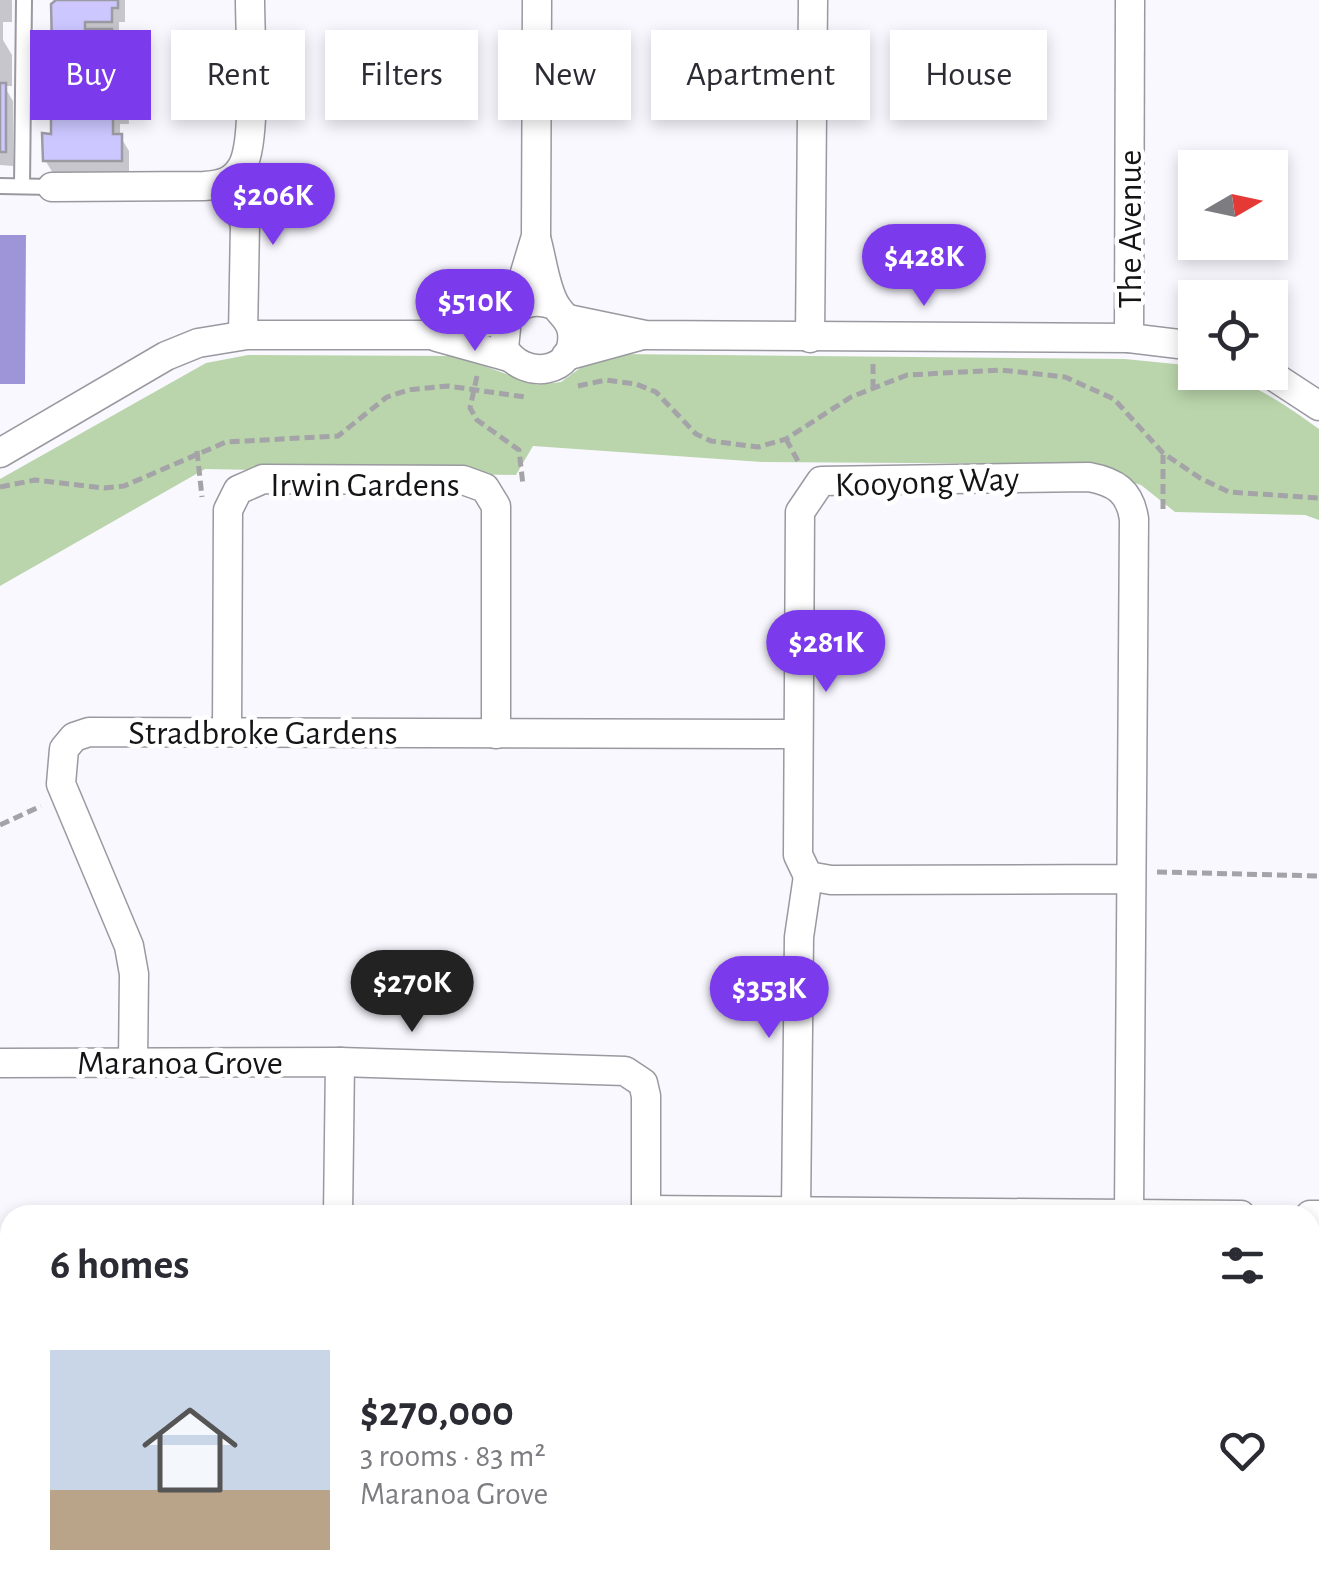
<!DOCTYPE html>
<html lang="en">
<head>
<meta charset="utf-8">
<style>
	:root { --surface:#fff; --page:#f2f2f3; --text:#2b2b33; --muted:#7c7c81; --line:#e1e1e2; --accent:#7c3aed }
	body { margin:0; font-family:"Alegreya Sans",sans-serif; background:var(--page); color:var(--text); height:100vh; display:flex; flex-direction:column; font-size:38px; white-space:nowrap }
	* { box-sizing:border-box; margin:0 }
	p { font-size:32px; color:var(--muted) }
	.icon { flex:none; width:55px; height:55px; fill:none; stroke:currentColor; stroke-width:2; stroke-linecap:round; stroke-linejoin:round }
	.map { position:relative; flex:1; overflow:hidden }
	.details { position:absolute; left:0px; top:1205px; width:1320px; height:390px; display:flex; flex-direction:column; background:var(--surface); border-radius:30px 30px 0 0; box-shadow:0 5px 15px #0003 }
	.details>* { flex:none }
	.top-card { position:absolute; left:30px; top:30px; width:1260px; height:90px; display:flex; gap:20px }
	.needle { width:65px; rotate:81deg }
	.buttons { position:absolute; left:1178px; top:150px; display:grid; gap:20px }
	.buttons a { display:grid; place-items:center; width:110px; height:110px; border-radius:0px; background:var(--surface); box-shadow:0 5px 15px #0003; font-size:50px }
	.price { position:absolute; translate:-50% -85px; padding:0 22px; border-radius:35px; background:var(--accent); color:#fff; font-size:32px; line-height:65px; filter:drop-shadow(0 2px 5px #0008) }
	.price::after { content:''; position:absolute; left:50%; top:60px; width:30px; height:22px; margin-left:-15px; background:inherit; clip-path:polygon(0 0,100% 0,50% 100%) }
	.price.selected { background:#222; color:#fff }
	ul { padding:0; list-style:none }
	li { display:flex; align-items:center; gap:30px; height:250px; padding:0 50px }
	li+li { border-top:2px solid var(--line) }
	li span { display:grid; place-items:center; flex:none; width:280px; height:200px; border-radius:0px; color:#555 }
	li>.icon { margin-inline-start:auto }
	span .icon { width:120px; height:120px; fill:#fffc; stroke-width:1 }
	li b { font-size:42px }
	h2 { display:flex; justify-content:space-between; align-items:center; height:120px; padding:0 50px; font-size:42px }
	.pill { padding:0 35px; border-radius:0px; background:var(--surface); box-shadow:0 5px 15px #0003; font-size:35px; line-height:90px }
	.pill.selected { background:var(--accent); color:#fff }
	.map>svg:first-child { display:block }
</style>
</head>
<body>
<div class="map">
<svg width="1319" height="1595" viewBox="0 0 1319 1595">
	<rect width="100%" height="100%" fill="#f9f8ff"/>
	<!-- green -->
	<g fill="#bad5ab">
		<path d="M617 354 1125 359 1195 366V372C1241 373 1283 403 1319 429V520L1305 515 1175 512 1141 485 1077 464 762 462 533 446 516 475 205 469 0 586V479L206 363 248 355 456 356 537 385 561 382 583 366Z"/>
		<path d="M1310 1566H1319V1595H1203L1207 1585H1310Z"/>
	</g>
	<!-- water -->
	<path fill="#9d95d7" d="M0 235H26L25 384H0Z"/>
	<!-- shadow -->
	<g fill="#0003">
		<path d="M0 0H12V22H3V40L12 55V86H4L13 101V166L0 165Z"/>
		<path d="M58 0H125V22H119V36H114L125 61 129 124H120V136L129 151V175H54L45 160 54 136V124L45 109 57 86 53 78 58 60 54 46Z"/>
	</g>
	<!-- building -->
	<g fill="#ccc7ff" stroke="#9c9ba3" stroke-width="2.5">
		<path d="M56 0H118V8H112V22H85V29H112V44H118L119 78 50 79V57H56V47H52L51 4Z"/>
		<rect x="0" y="83" width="6" height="69"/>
		<path d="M43 83H122V110H113V134H122V161H43L42 133 51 134V110H42Z"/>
	</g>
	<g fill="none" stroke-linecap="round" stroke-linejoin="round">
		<!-- service casing -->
		<g stroke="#9999a0" stroke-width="18">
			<g id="service">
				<path d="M0 186 52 187"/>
				<path d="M22 186 24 0"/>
			</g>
		</g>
		<!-- minor casing -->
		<g stroke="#9999a0" stroke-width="31">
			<g id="minor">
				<path d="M227 183 245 224 243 335"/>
				<path d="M52 187 204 186C221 185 234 182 243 165 257 137 250 37 250 0"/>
				<path d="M536 238C542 258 545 289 556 306 562 316 570 319 572 332 577 375 522 381 504 348L507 318C521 301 536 298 556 306"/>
				<path d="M514 309 536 236 537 0"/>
				<path d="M568 319 645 335 1129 338 1195 346"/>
				<path d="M437 337 509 357"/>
				<path d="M810 338 813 0"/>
				<path d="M1129 338 1130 0"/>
				<path d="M566 356 639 336"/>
				<path d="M1267 372 1319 406"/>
				<path d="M0 453 166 356 198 343 247 335H430L507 318"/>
				<path d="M227 730 228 510 238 490 263 479 463 480 485 488 496 506V734"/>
				<path d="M0 1063 340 1062 625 1071 643 1083 646 1096V1215"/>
				<path d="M133 1063 134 974 129 946 61 784 64 749 74 737 89 732 797 734"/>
				<path d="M646 1210 1241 1215"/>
				<path d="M796 1211 799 937 808 876"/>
				<path d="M338 1215 340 1062"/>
				<path d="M1129 1215 1134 519C1130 491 1115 482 1089 477L821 481 800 512 798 855 808 876 831 880 1131 879"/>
				<path d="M1310 1215H1319"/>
				<path d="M1310 1553H1319"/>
				<path d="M0 1567 5 1595"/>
				<path d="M919 1585V1595"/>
				<path d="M336 1595V1585"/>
				<path d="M643 1595 646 1585"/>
				<path d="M1198 1595 1200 1585"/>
			</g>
		</g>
		<!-- path -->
		<g stroke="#a4a3a8" stroke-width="5" stroke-dasharray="10 5" stroke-linecap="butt">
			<path d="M873 364V386"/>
			<path d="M477 376 470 408 477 420 519 450 523 485"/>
			<path d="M578 386 606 380 636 384 656 392 696 434 711 441 758 447 786 439 851 397 907 375 1001 370 1065 377 1114 399 1163 453 1200 478 1229 492 1319 498"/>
			<path d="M786 439 799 463"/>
			<path d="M197 451 202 497"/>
			<path d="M0 487 35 480 104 488 124 486 226 442 338 436 387 397 408 390 448 386 525 397"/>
			<path d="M1163 509V455"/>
			<path d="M0 825 41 806"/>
			<path d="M1157 872 1319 876"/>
		</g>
		<!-- service -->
		<use href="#service" stroke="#fff" stroke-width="14"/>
		<!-- minor -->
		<use href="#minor" stroke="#fff" stroke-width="28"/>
	</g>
	<g text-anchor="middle" stroke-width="9" stroke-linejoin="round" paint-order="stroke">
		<!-- street labels -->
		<g font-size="35" fill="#141316" stroke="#fff">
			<text transform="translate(1129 229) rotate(-90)" y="12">The Avenue</text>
			<text transform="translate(927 481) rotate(-2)" y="12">Kooyong Way</text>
			<text x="365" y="496">Irwin Gardens</text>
			<text x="263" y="744">Stradbroke Gardens</text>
			<text x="180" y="1074">Maranoa Grove</text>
		</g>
	</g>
</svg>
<div class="buttons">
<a><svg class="needle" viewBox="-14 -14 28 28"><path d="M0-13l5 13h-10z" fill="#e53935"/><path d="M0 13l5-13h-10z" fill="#7c7c81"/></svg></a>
<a><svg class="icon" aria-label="locate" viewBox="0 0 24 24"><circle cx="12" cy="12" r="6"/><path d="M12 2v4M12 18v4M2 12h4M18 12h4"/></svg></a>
</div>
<b class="price" style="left:273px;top:248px">$206K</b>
<b class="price" style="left:924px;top:309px">$428K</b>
<b class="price" style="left:475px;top:354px">$510K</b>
<b class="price" style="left:826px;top:695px">$281K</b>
<b class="price selected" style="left:412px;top:1035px">$270K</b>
<b class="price" style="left:769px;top:1041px">$353K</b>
<div class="top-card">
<a class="pill selected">Buy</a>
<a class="pill">Rent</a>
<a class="pill">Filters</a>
<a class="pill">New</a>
<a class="pill">Apartment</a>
<a class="pill">House</a>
</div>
<section class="details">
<h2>6 homes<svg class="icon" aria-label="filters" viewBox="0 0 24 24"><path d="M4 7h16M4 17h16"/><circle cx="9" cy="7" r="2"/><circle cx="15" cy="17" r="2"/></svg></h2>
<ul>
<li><span style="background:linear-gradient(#c9d6e8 70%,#b9a48a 0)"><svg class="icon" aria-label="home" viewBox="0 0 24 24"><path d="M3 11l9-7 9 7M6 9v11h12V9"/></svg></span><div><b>$270,000</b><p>3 rooms · 83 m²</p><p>Maranoa Grove</p></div><svg class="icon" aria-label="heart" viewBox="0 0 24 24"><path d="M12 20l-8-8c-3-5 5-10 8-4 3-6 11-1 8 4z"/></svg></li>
</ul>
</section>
</div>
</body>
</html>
